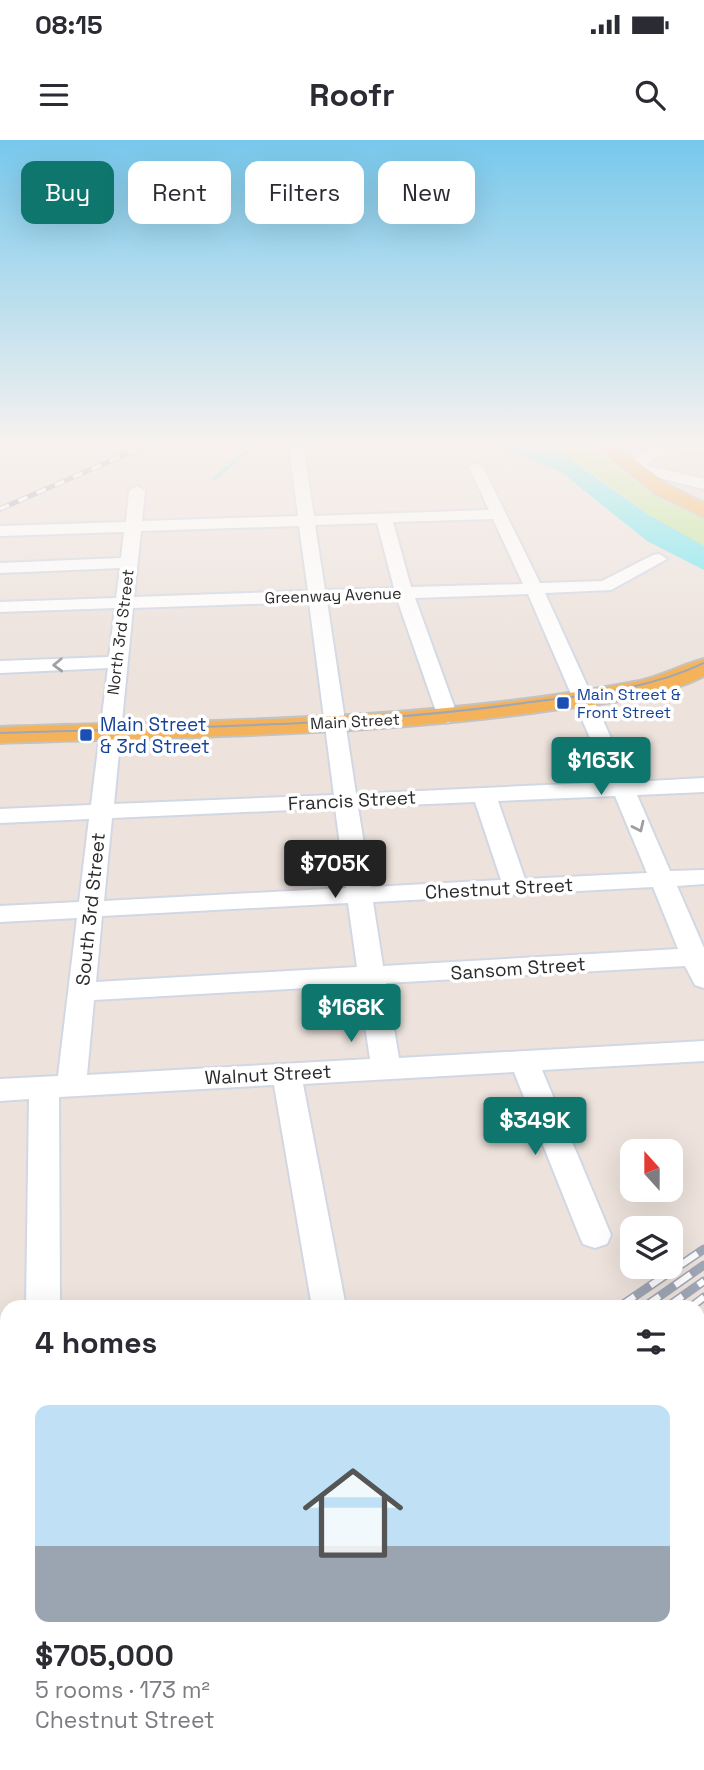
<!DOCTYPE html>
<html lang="en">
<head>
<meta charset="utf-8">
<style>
	:root { --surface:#fff; --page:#f7f7f7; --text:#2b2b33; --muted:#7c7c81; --line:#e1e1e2; --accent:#0f766e }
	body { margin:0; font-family:"Space Grotesk",sans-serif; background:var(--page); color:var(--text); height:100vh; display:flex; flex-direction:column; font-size:26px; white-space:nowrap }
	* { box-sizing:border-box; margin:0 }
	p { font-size:23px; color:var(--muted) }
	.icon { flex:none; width:38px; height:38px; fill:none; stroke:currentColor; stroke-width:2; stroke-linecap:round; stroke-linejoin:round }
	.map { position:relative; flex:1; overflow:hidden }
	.sheet { position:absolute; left:0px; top:1160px; width:705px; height:471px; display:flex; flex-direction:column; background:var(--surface); border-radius:21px 21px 0 0; box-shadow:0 7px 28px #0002 }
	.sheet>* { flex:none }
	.guide { position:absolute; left:21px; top:21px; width:663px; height:63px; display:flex; gap:14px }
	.needle { width:46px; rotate:339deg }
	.controls { position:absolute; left:620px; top:999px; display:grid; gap:14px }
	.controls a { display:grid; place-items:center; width:63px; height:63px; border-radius:14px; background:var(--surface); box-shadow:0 7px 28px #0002; font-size:35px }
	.price { position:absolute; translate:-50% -60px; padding:0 16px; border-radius:7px; background:var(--accent); color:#fff; font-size:23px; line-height:46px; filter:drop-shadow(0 2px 4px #0008) }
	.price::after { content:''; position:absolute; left:50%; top:42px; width:21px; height:16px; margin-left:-10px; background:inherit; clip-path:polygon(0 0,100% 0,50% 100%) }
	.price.current { background:#222; color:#fff }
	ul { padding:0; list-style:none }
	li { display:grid; align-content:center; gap:14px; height:371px; padding:0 35px }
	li+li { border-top:2px solid var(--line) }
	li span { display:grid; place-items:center; height:217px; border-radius:14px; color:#555 }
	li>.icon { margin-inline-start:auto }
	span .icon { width:126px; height:126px; fill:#fffc; stroke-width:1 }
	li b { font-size:30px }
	h2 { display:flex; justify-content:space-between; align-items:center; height:84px; padding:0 35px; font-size:30px }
	.tag { padding:0 24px; border-radius:14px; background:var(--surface); box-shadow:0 7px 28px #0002; font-size:24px; line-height:63px }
	.tag.current { background:var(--accent); color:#fff }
	.status { display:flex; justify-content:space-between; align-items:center; height:49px; padding:0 35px; background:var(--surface); direction:ltr }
	.status svg { height:19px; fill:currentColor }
	header { display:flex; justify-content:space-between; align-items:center; height:91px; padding:0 35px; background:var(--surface); font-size:32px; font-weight:700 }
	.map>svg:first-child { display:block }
</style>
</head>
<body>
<div class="status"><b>08:15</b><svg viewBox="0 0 49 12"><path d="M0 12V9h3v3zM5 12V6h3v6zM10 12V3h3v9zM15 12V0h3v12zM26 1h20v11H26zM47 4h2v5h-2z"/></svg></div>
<header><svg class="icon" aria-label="menu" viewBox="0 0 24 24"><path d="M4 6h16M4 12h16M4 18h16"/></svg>Roofr<svg class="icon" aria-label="search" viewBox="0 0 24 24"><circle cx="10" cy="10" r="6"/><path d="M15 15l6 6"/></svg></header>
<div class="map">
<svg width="704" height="1630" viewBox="0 0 704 1630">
	<rect width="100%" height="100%" fill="#ede2dc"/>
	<!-- green -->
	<path fill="#c0e597" d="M541 305H590L641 346 664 361 704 378V406C644 381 601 329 541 305Z"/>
	<!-- water -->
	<path fill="#6de7f1" d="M493 305H541L560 312 649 375 704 406V430L647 401 561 332Z"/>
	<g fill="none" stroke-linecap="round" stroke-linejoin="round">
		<!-- stream -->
		<path stroke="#6de7f1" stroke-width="3.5" d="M214 339 254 305"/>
		<!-- minor casing -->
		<g stroke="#d1d8e4" stroke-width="4">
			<g id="minor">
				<path d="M289 305H303L314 376 489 370 469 327 476 323 483 327 540 443 602 441 653 415 659 414 667 419 611 450 545 453 631 642 704 638V652L637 655 670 731 704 730V744L677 746 704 808V848L695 845 685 826 386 843 399 918 704 901V921L542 930 611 1095 607 1104 595 1108 583 1104 579 1095 514 932 303 944 346 1167H312L274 945 59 957 60 1167H26L29 959 0 961V939L58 936 77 778 0 782V766L79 762 89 679 0 683V669L91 665 108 528 0 533V521L109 517 115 468 0 472V462L116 458 120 428 0 433V423L121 418 124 392 0 396V386L126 382 129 351 137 346 145 351 142 381 298 376ZM493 379 523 444 411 447 393 382ZM377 383 394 448 325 450 315 385ZM299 386 308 451 134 457 141 391ZM528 454 609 642 356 654 327 461 397 459 438 577 448 583 458 577 415 458ZM309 462 334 655 114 664 133 468ZM615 656 647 733 525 739 498 661ZM475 662 501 740 371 747 358 667ZM335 668 346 748 104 761 112 678ZM653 747 678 809 383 826 373 762ZM348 763 357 827 96 842 102 776ZM359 845 370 919 87 935 94 860Z"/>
				<path d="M656 305H704V313L670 308 645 325 704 339V349L628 330V324Z"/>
				<path d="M7 1276V1310L0 1311V1277Z"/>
				<path d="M19 1624H63L64 1630H18Z"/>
			</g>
		</g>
		<!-- major casing -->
		<g stroke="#c3c3c3" stroke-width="4">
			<g id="major">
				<path d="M596 305H616L668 345 704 363V377L654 353Z"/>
				<path d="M704 519V536C655 561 593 564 539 572 360 596 180 597 0 603V587C211 580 426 582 634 542 659 538 680 525 704 519Z"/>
			</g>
		</g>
		<!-- minor -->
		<use href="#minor" fill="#fff" fill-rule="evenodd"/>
		<!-- major -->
		<use href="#major" fill="#f4b35a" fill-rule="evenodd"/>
		<!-- tram -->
		<path stroke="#9fa6b5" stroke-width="2" d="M0 593C175 587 350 587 524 563 585 555 648 550 704 523"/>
		<!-- rail-far2 casing -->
		<g stroke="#9fa6b5" stroke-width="5">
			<path id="rail-far2" d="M0 369 147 305"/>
		</g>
		<!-- rail-far1 casing -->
		<g stroke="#9fa6b5" stroke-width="9">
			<g id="rail-far1">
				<path d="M619 1167 704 1109"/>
				<path d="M644 1167 704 1125"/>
				<path d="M667 1167 704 1141"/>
				<path d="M691 1167 704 1157"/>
			</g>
		</g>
		<!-- rail casing -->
		<g stroke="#9fa6b5" stroke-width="10">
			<g id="rail">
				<path d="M0 1524 7 1520"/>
				<path d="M0 1543 7 1539"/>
				<path d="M0 1563 7 1559"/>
				<path d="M0 1583 7 1579"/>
			</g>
		</g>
		<!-- rail-far2 -->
		<use href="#rail-far2" stroke="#fff" stroke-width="3.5" stroke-dasharray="10" stroke-linecap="butt"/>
		<!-- rail-far1 -->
		<use href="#rail-far1" stroke="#fff" stroke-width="6" stroke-dasharray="19" stroke-linecap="butt"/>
		<!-- rail -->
		<use href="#rail" stroke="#fff" stroke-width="8" stroke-dasharray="24" stroke-linecap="butt"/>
	</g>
	<!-- one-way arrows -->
	<defs><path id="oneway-chevron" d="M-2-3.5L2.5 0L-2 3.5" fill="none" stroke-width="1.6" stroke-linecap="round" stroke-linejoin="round" transform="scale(1.75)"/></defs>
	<g stroke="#9f9f9f">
		<use href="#oneway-chevron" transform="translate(58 525) rotate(178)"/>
		<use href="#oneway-chevron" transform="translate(639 687) rotate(65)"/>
	</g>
	<!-- sky -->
	<linearGradient id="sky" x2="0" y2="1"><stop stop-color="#77c8ec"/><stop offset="0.57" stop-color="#f7f2ef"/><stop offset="1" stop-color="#f7f2ef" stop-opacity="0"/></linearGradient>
	<rect width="704" height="533" fill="url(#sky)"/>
	<!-- markers -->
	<g fill="#1a4fb4" stroke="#fff" stroke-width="2.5">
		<rect x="556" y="556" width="14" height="14" rx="3.5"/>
		<rect x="79" y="588" width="14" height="14" rx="3.5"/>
	</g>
	<g text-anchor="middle" stroke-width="7" stroke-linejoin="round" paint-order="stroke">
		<!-- far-street labels -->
		<g font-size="16" fill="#2a2a2a" stroke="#fff">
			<text transform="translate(333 455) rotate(-2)" y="6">Greenway Avenue</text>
			<text transform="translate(120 492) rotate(-83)" y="6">North 3rd Street</text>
			<text transform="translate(355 581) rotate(-3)" y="6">Main Street</text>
		</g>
		<!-- far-transit labels -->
		<g font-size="16" fill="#164399" stroke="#fff" text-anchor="start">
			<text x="577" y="560">Main Street &amp;<tspan x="577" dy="18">Front Street</tspan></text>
		</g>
		<!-- transit labels -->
		<g font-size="19" fill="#164399" stroke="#fff" text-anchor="start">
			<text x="100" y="591">Main Street<tspan x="100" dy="22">&amp; 3rd Street</tspan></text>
		</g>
		<!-- street labels -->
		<g font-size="19" fill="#2a2a2a" stroke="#fff">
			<text transform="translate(352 660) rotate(-3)" y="7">Francis Street</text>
			<text transform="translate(499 748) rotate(-3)" y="7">Chestnut Street</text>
			<text transform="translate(90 769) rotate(-84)" y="7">South 3rd Street</text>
			<text transform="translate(518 828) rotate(-4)" y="7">Sansom Street</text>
			<text transform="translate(268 934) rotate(-3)" y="7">Walnut Street</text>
		</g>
	</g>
</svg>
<div class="controls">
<a><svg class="needle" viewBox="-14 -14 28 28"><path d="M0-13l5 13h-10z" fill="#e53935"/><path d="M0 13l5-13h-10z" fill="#7c7c81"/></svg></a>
<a><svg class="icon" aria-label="layers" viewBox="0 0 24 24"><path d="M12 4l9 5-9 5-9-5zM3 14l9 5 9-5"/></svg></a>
</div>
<b class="price" style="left:601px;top:657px">$163K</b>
<b class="price current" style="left:335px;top:760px">$705K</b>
<b class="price" style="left:351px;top:904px">$168K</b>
<b class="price" style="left:535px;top:1017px">$349K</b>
<div class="guide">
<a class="tag current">Buy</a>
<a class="tag">Rent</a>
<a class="tag">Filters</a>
<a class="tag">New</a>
</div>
<section class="sheet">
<h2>4 homes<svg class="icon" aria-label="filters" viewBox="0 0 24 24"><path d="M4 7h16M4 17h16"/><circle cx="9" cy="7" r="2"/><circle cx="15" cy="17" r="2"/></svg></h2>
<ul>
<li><span style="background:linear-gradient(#bfe0f5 65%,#9aa5b1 0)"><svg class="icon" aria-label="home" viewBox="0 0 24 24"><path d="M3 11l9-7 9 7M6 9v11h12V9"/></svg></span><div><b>$705,000</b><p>5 rooms · 173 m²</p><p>Chestnut Street</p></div></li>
</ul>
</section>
</div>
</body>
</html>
